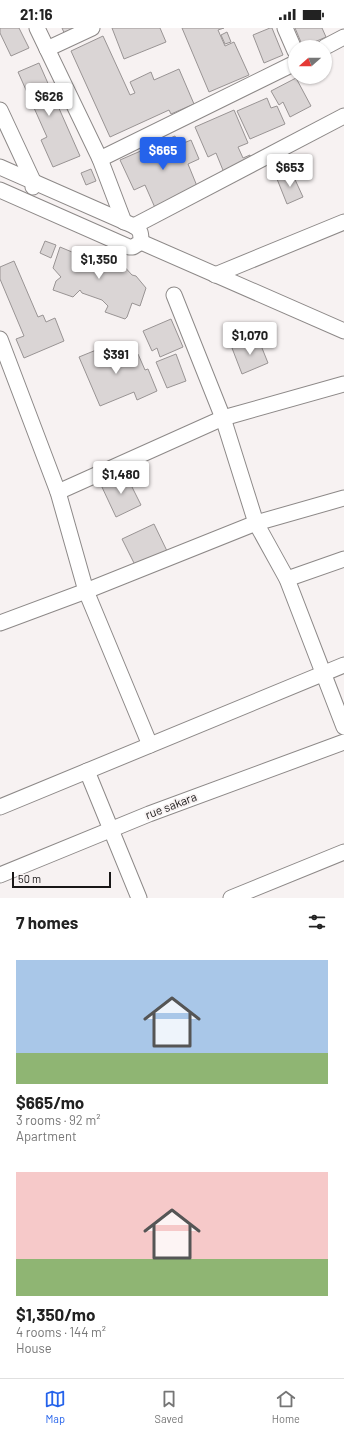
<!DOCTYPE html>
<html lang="en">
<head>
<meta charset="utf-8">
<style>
	:root { --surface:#fff; --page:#f2f2f2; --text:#222; --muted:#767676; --line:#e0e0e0; --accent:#2563eb }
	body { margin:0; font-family:Barlow,sans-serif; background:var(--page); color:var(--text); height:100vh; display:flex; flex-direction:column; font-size:15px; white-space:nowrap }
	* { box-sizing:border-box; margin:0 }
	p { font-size:13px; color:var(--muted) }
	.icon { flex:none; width:22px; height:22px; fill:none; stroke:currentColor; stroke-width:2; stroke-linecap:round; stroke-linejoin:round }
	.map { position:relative; height:870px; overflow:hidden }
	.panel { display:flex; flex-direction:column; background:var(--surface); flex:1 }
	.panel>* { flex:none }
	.needle { width:26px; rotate:249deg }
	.controls { position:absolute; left:288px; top:12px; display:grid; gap:8px }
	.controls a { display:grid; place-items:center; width:44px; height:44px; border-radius:50%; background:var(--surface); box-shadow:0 1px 3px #0004; font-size:20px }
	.scale { position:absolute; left:12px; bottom:10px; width:99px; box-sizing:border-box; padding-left:4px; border:2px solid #191717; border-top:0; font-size:11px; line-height:14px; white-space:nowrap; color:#191717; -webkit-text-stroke:3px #f7f2f2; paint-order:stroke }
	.price { position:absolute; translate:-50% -34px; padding:0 9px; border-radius:4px; background:#fff; color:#222; font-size:13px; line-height:26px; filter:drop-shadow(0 1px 2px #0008) }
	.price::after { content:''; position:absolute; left:50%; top:24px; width:12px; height:9px; margin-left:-6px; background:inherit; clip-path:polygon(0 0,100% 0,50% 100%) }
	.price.on { background:var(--accent); color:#fff }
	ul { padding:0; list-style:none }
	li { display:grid; align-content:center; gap:8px; height:212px; padding:0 16px }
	li span { display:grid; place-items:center; height:124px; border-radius:0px; color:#555 }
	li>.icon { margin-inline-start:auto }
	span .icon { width:72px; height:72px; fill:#fffc; stroke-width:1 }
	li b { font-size:17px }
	h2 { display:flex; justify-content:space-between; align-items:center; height:48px; padding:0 16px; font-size:17px }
	.status { display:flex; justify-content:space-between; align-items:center; height:28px; padding:0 20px; background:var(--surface); direction:ltr }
	.status svg { height:11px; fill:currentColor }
	.tabs { display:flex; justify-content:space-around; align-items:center; height:56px; border-top:1px solid var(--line); background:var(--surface); font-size:11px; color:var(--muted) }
	.tabs a { display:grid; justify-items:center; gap:2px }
	.tabs .on { color:var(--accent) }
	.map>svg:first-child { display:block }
</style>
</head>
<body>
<div class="status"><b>21:16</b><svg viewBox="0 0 49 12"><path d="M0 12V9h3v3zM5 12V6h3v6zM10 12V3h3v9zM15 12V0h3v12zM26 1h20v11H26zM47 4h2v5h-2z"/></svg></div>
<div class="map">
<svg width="344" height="870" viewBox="0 0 344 870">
	<rect width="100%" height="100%" fill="#f7f2f2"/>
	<!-- building -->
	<g fill="#dad5d5" stroke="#999494">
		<path d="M0 0H19L29 20 11 28 0 5Z"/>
		<path d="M62 0H80L66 9Z"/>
		<path d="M112 0H160L166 14 124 31Z"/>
		<path d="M182 0H224L218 2 225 18 234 14 249 47 209 64Z"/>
		<path d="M270 0H272L283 27 264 35 253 7Z"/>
		<path d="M295 0H322L326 9 303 19Z"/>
		<path d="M227 4 231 14 225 16 221 7Z"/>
		<path d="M103 8 130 67 135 65 130 54 151 44 154 52 179 41 194 76 171 86 169 82 110 109 71 23Z"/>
		<path d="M39 35 80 128 53 139 41 112 47 109 18 44Z"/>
		<path d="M296 50 311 78 290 89 283 74 279 77 271 63Z"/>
		<path d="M267 70 271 80 277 78 285 96 250 111 237 83Z"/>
		<path d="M234 82 248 115 238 119 243 130 250 127 255 140 227 152 216 125 208 129 195 99Z"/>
		<path d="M175 108 179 117 191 112 199 131 188 136 199 163 156 182 145 157 134 162 120 132Z"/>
		<path d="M91 141 96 153 86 157 81 145Z"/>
		<path d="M292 145 303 169 287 176 277 151Z"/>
		<path d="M45 213 56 217 51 230 40 225Z"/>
		<path d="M60 219 72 224 77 219 82 224 94 228 102 221 111 224 132 247 136 248 146 260 140 278 132 275 127 289 125 291 105 284 108 278 102 272 82 265 80 262 73 269 53 262 56 253 61 249 53 240Z"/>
		<path d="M14 233 38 289 43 287 46 294 55 290 64 313 24 330 16 311 24 308 0 251V239Z"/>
		<path d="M171 291 183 319 160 329 157 320 152 323 143 303Z"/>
		<path d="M258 310 268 335 242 346 232 320Z"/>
		<path d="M111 316 114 325 120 322 124 332 138 326 145 342 148 341 157 363 137 372 134 364 100 378 79 329Z"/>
		<path d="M176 326 186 353 167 360 156 334Z"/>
		<path d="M125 445 141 477 116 489 101 457Z"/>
		<path d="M154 496 167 523 136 539 122 511Z"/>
	</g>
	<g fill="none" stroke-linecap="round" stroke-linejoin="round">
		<!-- minor casing -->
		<g stroke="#8d8988" stroke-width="17">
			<g id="minor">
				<path d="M37 0 100 131 124 194"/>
				<path d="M285 0 295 23"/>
				<path d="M325 19 344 9"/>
				<path d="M47 21 92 0"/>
				<path d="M0 82 34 155 33 159"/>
				<path d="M100 131 295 35"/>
				<path d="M0 139 134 198C141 202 141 206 141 214L133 219H129L0 162"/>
				<path d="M134 198 344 88"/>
				<path d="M141 214 344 303"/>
				<path d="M215 247 344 194"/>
				<path d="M174 267 223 390 256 495 287 551 344 699"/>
				<path d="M0 311 58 464 86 563 150 717"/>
				<path d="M58 464 223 390 344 356"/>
				<path d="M287 551 344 531"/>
				<path d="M0 595 86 563 256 495 344 470"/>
				<path d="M87 743 139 870"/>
				<path d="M0 779 344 637"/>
				<path d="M0 847 149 786 344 714"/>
				<path d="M231 870 344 824"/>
			</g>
		</g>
		<!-- minor -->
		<use href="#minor" stroke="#fff" stroke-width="15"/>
	</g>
	<g text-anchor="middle" stroke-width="3.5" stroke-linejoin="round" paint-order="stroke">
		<!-- street labels -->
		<g font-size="12" fill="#191717" stroke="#f7f2f2">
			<text transform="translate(171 778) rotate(-21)" y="4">rue sakara</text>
		</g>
	</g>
</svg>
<div class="controls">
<a><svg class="needle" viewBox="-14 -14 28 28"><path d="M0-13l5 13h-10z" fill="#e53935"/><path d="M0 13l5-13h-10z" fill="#767676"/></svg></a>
</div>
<div class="scale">50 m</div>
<b class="price" style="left:49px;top:89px">$626</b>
<b class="price on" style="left:163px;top:143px">$665</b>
<b class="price" style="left:290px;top:160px">$653</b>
<b class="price" style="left:99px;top:252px">$1,350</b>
<b class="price" style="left:250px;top:328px">$1,070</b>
<b class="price" style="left:116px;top:347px">$391</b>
<b class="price" style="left:121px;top:467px">$1,480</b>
</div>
<section class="panel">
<h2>7 homes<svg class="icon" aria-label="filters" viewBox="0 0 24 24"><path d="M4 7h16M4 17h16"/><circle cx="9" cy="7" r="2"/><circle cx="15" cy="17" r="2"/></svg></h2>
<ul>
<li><span style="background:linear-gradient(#a9c7e8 75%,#8fb573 0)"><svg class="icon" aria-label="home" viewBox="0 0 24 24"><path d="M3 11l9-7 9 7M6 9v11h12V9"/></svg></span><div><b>$665/mo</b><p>3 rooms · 92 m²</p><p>Apartment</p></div></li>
<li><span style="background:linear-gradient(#f6c9c9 70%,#8fb573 0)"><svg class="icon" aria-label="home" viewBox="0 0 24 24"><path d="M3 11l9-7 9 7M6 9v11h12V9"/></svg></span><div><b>$1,350/mo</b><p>4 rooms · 144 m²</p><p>House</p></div></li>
</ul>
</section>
<nav class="tabs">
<a class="on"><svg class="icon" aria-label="map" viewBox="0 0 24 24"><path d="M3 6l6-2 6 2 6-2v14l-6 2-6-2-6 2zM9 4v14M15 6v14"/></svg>Map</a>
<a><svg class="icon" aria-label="saved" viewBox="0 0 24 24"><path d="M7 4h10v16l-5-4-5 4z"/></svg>Saved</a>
<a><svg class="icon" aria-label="home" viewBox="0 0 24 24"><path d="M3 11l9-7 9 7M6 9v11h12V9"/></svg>Home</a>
</nav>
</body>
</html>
